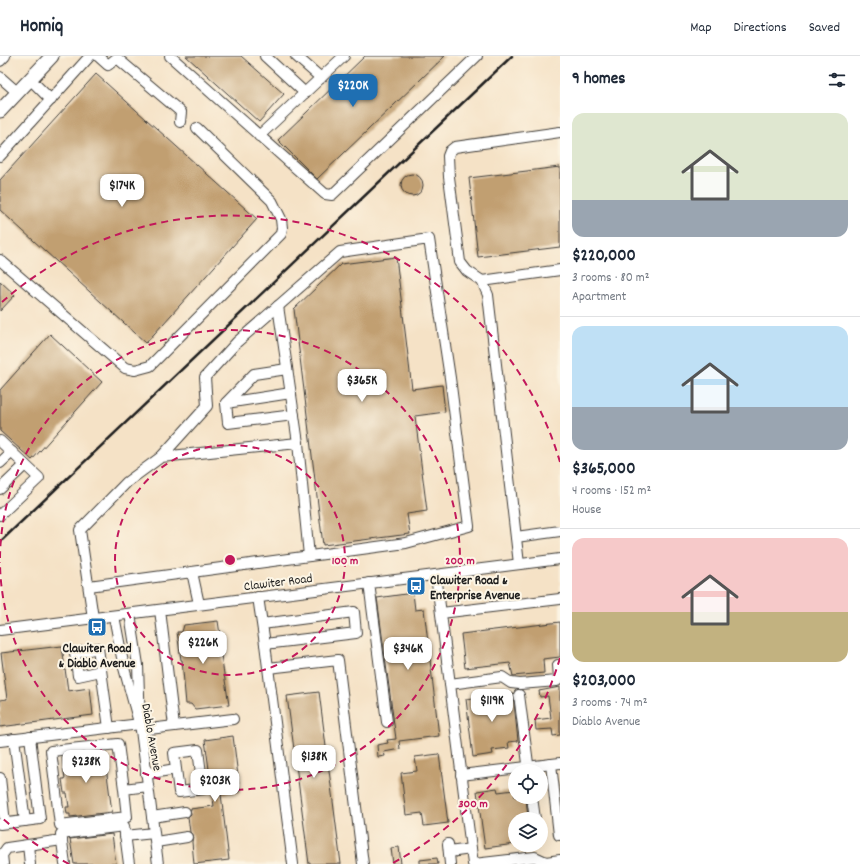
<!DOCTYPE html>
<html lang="en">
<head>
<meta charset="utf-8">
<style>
	:root { --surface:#fff; --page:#f2f2f3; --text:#1f2937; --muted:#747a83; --line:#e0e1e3; --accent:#1f6fb2 }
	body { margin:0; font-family:Dekko,sans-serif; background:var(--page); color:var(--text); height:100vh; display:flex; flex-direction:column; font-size:15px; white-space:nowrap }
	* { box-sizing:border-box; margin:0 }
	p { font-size:13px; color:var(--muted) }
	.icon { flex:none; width:22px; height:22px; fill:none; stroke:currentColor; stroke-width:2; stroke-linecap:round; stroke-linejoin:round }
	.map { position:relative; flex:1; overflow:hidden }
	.details { display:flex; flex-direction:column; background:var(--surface); width:300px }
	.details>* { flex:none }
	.buttons { position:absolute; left:508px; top:708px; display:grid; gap:8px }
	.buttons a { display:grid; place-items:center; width:40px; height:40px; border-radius:50%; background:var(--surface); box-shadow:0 4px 16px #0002; font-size:20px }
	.price { position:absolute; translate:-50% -34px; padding:0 9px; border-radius:8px; background:#fff; color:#222; font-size:13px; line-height:26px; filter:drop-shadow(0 1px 2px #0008) }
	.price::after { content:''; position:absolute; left:50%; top:24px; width:12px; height:9px; margin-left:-6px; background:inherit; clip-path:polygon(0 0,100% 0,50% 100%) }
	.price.selected { background:var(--accent); color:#fff }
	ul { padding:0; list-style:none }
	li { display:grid; align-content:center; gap:8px; height:212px; padding:0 12px }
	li+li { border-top:1px solid var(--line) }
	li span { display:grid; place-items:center; height:124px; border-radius:12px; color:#555 }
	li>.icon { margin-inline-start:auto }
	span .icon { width:72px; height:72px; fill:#fffc; stroke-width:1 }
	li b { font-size:17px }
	h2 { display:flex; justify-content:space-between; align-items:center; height:48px; padding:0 12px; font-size:17px }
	header { display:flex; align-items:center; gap:24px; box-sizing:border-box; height:56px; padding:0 20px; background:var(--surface); border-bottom:1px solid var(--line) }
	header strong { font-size:19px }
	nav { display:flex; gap:22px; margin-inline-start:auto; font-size:14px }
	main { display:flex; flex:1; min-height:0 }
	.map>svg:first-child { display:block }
</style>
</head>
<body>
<header>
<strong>Homiq</strong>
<nav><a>Map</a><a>Directions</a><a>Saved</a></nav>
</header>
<main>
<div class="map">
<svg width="560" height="808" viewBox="0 0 560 808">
	<rect width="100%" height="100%" fill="#fcf5e5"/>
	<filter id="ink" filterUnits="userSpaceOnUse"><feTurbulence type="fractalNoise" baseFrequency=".025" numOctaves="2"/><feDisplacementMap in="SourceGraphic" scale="8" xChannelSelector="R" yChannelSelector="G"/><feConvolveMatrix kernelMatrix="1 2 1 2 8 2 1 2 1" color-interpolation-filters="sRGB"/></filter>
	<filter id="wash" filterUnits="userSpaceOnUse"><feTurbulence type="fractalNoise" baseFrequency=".012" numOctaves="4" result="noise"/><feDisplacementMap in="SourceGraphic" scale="16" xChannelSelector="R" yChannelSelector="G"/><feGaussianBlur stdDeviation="0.9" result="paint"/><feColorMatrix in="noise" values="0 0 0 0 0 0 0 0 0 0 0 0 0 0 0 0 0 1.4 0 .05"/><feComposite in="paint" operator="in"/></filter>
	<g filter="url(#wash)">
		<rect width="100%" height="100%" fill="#f5e2c6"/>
		<g id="blocks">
			<!-- building -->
			<g fill="#c19f71">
				<path d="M186 0H241L284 38 259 66Z"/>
				<path d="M365 0H445L317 123 278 84Z"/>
				<path d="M96 18 257 163 146 287 0 154V124Z"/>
				<path d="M560 111V191L478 201 469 122Z"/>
				<circle cx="412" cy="129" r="11"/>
				<path d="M396 201 412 333 442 329 445 356 415 360 427 455 407 458 410 478 323 489 294 253 341 208Z"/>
				<path d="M0 225 15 239 0 255Z"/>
				<path d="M50 278 102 326 32 404 0 375V334Z"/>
				<path d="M413 537 415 554 424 553 439 680 399 685 400 693 384 696 385 700 378 701 377 689 388 687 387 684 396 683 377 542Z"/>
				<path d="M218 565 223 599H221L229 649 195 653 191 648H186L182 604H181L177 576H182L184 569Z"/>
				<path d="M560 566V601L543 603 544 617 513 620 510 607 465 612 461 578Z"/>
				<path d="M62 590 68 635 90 632 93 659 0 671V644L7 643 1 597Z"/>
				<path d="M560 631V679L553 680 552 673 536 674 535 664 551 662 548 640 540 641 539 635Z"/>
				<path d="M319 636 341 808H309L287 640Z"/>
				<path d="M513 637 518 685 508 686 509 692 492 694 493 698 473 701 466 643Z"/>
				<path d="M233 680 240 736 221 738 229 804 194 808 192 786 193 780 190 776 188 761 191 758 190 753 214 750 205 684Z"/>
				<path d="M104 696 112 756 70 761V758H67L66 751H69L67 737H64L62 723H65L62 700Z"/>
				<path d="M439 698 448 767 424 770 422 757 406 759 401 717 417 715 415 701Z"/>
				<path d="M497 732 498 736 514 734 515 741H526L528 763H515V788L485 792 477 735Z"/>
				<path d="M112 778 116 808H74L70 783Z"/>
				<path d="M399 791 401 808H393L391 792Z"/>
				<path d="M437 802 438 808H420V804Z"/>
			</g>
		</g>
	</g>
	<g filter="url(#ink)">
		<use href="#blocks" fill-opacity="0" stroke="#3d3a36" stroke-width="1"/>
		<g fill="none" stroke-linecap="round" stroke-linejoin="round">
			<!-- minor casing -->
			<g stroke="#3d3a36" stroke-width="12">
				<g id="minor">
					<path d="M98 0 108 9 117 2 181 56 180 66"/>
					<path d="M170 0 325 138 332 139 477 0"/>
					<path d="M265 0 305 37"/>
					<path d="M296 0 321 22"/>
					<path d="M0 5 5 0"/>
					<path d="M0 21 17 36"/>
					<path d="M30 23 51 44"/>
					<path d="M259 80 344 0"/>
					<path d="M0 100 90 0"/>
					<path d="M0 204 125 312 135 314 150 310 281 178 282 172 281 163 272 145 197 72"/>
					<path d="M482 225 560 214"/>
					<path d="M278 250 298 387 309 500"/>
					<path d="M287 313 254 318 226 347 228 367 294 359"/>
					<path d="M226 347 291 337"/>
					<path d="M0 385 39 422 0 459"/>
					<path d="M161 401 298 387"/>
					<path d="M0 407 12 396"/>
					<path d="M0 433 25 409"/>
					<path d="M516 481 560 475"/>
					<path d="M519 508 488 239 482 225 467 215 460 206 449 121 448 100 450 95 455 91 560 76"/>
					<path d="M192 516 199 548"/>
					<path d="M436 519 473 808"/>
					<path d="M369 527 387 666"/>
					<path d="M89 530 406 487 469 470 450 322 429 183 340 196 237 286 205 321 207 350 161 401 127 426 80 474 93 562"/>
					<path d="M258 541 265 588 356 577 354 556 262 568"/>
					<path d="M160 554 174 670"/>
					<path d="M441 557 560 543"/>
					<path d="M114 560 124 612 141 674 158 808"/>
					<path d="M0 574 560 503"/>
					<path d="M265 588 293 808"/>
					<path d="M268 612 338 604 363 808"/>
					<path d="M101 615 78 620 75 597 98 592 109 672"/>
					<path d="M450 628 502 621 511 627 520 628 557 625 559 622 558 609H560"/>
					<path d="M519 639 529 715"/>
					<path d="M141 674 233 663"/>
					<path d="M14 683 25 765"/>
					<path d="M0 685 140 668 138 609 130 558"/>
					<path d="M551 708 559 779"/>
					<path d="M146 718 176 713 174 697 198 694 203 733 179 736 176 713"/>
					<path d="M461 719 560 707"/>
					<path d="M0 722 5 767"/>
					<path d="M124 733 127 761 60 769 51 695 118 688 124 733 148 730"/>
					<path d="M532 741 535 763"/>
					<path d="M152 761 185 756"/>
					<path d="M0 768 40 763 30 681"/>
					<path d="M125 780 154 777"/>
					<path d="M156 786 187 781"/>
					<path d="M448 788 450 808"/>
					<path d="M28 789 30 808"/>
					<path d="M449 796 471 793"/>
					<path d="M3 808 2 799 7 792 62 784"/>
					<path d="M65 808 61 778 124 770 129 808"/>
					<path d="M474 808 535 801 546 806 560 804"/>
				</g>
			</g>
			<!-- major casing -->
			<g stroke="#3d3a36" stroke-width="15">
				<path id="major" d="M0 55 52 0"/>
			</g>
			<!-- minor -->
			<use href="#minor" stroke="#fff" stroke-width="10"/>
			<!-- major -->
			<use href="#major" stroke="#fff" stroke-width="13"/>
			<!-- rail -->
			<path stroke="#1c1c1c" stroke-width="2.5" d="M0 486 512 0"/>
		</g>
	</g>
	<!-- distance rings -->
	<g fill="none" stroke="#c2185b" stroke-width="2" stroke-dasharray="7 5">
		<circle cx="230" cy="504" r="115"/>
		<path d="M0 502A230 230 0 1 1 0 506"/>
		<path d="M560 602A344 344 0 0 1 391 808M69 808A344 344 0 0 1 2 762M2 246A344 344 0 0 1 560 406"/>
	</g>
	<!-- icons -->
	<defs>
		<g id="bus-square" transform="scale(1)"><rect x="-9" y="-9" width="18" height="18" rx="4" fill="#1f6fb2" stroke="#fcf5e5"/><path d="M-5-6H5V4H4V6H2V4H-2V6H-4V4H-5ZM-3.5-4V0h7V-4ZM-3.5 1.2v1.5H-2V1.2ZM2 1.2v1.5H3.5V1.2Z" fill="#fff"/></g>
	</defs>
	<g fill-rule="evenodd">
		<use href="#bus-square" x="416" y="530"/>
		<use href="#bus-square" x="97" y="571"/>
	</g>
	<g text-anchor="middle" stroke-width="4" stroke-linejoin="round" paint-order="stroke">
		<!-- poi labels -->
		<g font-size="13" font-weight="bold" fill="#1c1c1c" stroke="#fcf5e5" text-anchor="start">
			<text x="430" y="528">Clawiter Road &amp;<tspan x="430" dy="15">Enterprise Avenue</tspan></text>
			<text x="97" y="596" text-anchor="middle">Clawiter Road<tspan x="97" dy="15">&amp; Diablo Avenue</tspan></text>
		</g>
		<!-- street labels -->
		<g font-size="13" fill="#1c1c1c" stroke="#fcf5e5">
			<text transform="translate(278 525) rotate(-7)" y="5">Clawiter Road</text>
			<text transform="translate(153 681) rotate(80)" y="5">Diablo Avenue</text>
		</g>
	</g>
	<circle cx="230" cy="504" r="6" fill="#c2185b" stroke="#fcf5e5" stroke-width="2"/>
	<g font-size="12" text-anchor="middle" font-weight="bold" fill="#c2185b" stroke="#fcf5e5" stroke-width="4" stroke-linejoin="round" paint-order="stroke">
		<text x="345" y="508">100 m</text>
		<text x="460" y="508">200 m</text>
		<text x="473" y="751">300 m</text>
	</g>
</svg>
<div class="buttons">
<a><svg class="icon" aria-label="locate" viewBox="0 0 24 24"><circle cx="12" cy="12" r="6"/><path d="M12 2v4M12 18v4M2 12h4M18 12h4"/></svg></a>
<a><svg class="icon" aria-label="layers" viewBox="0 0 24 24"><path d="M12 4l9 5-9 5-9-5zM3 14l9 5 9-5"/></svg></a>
</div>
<b class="price selected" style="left:353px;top:52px">$220K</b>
<b class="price" style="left:122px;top:152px">$174K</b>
<b class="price" style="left:362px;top:347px">$365K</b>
<b class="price" style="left:203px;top:609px">$226K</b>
<b class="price" style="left:408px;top:615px">$346K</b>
<b class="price" style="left:492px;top:667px">$119K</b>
<b class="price" style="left:314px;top:723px">$138K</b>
<b class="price" style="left:86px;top:728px">$238K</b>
<b class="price" style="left:215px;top:747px">$203K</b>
</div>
<section class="details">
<h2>9 homes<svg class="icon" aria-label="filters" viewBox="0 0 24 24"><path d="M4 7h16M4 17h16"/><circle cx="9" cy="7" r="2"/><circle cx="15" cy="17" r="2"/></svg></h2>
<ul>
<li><span style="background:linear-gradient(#dfe7d0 70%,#9aa5b1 0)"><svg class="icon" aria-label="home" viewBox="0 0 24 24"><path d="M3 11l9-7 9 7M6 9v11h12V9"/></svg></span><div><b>$220,000</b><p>3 rooms · 80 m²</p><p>Apartment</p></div></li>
<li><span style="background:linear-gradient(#bfe0f5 65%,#9aa5b1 0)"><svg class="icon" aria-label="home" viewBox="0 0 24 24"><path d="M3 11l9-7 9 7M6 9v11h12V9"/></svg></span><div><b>$365,000</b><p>4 rooms · 152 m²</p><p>House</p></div></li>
<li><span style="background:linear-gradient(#f6c9c9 60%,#c2b280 0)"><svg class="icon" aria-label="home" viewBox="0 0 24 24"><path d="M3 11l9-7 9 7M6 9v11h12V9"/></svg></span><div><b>$203,000</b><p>3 rooms · 74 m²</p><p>Diablo Avenue</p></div></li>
</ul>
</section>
</main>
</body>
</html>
